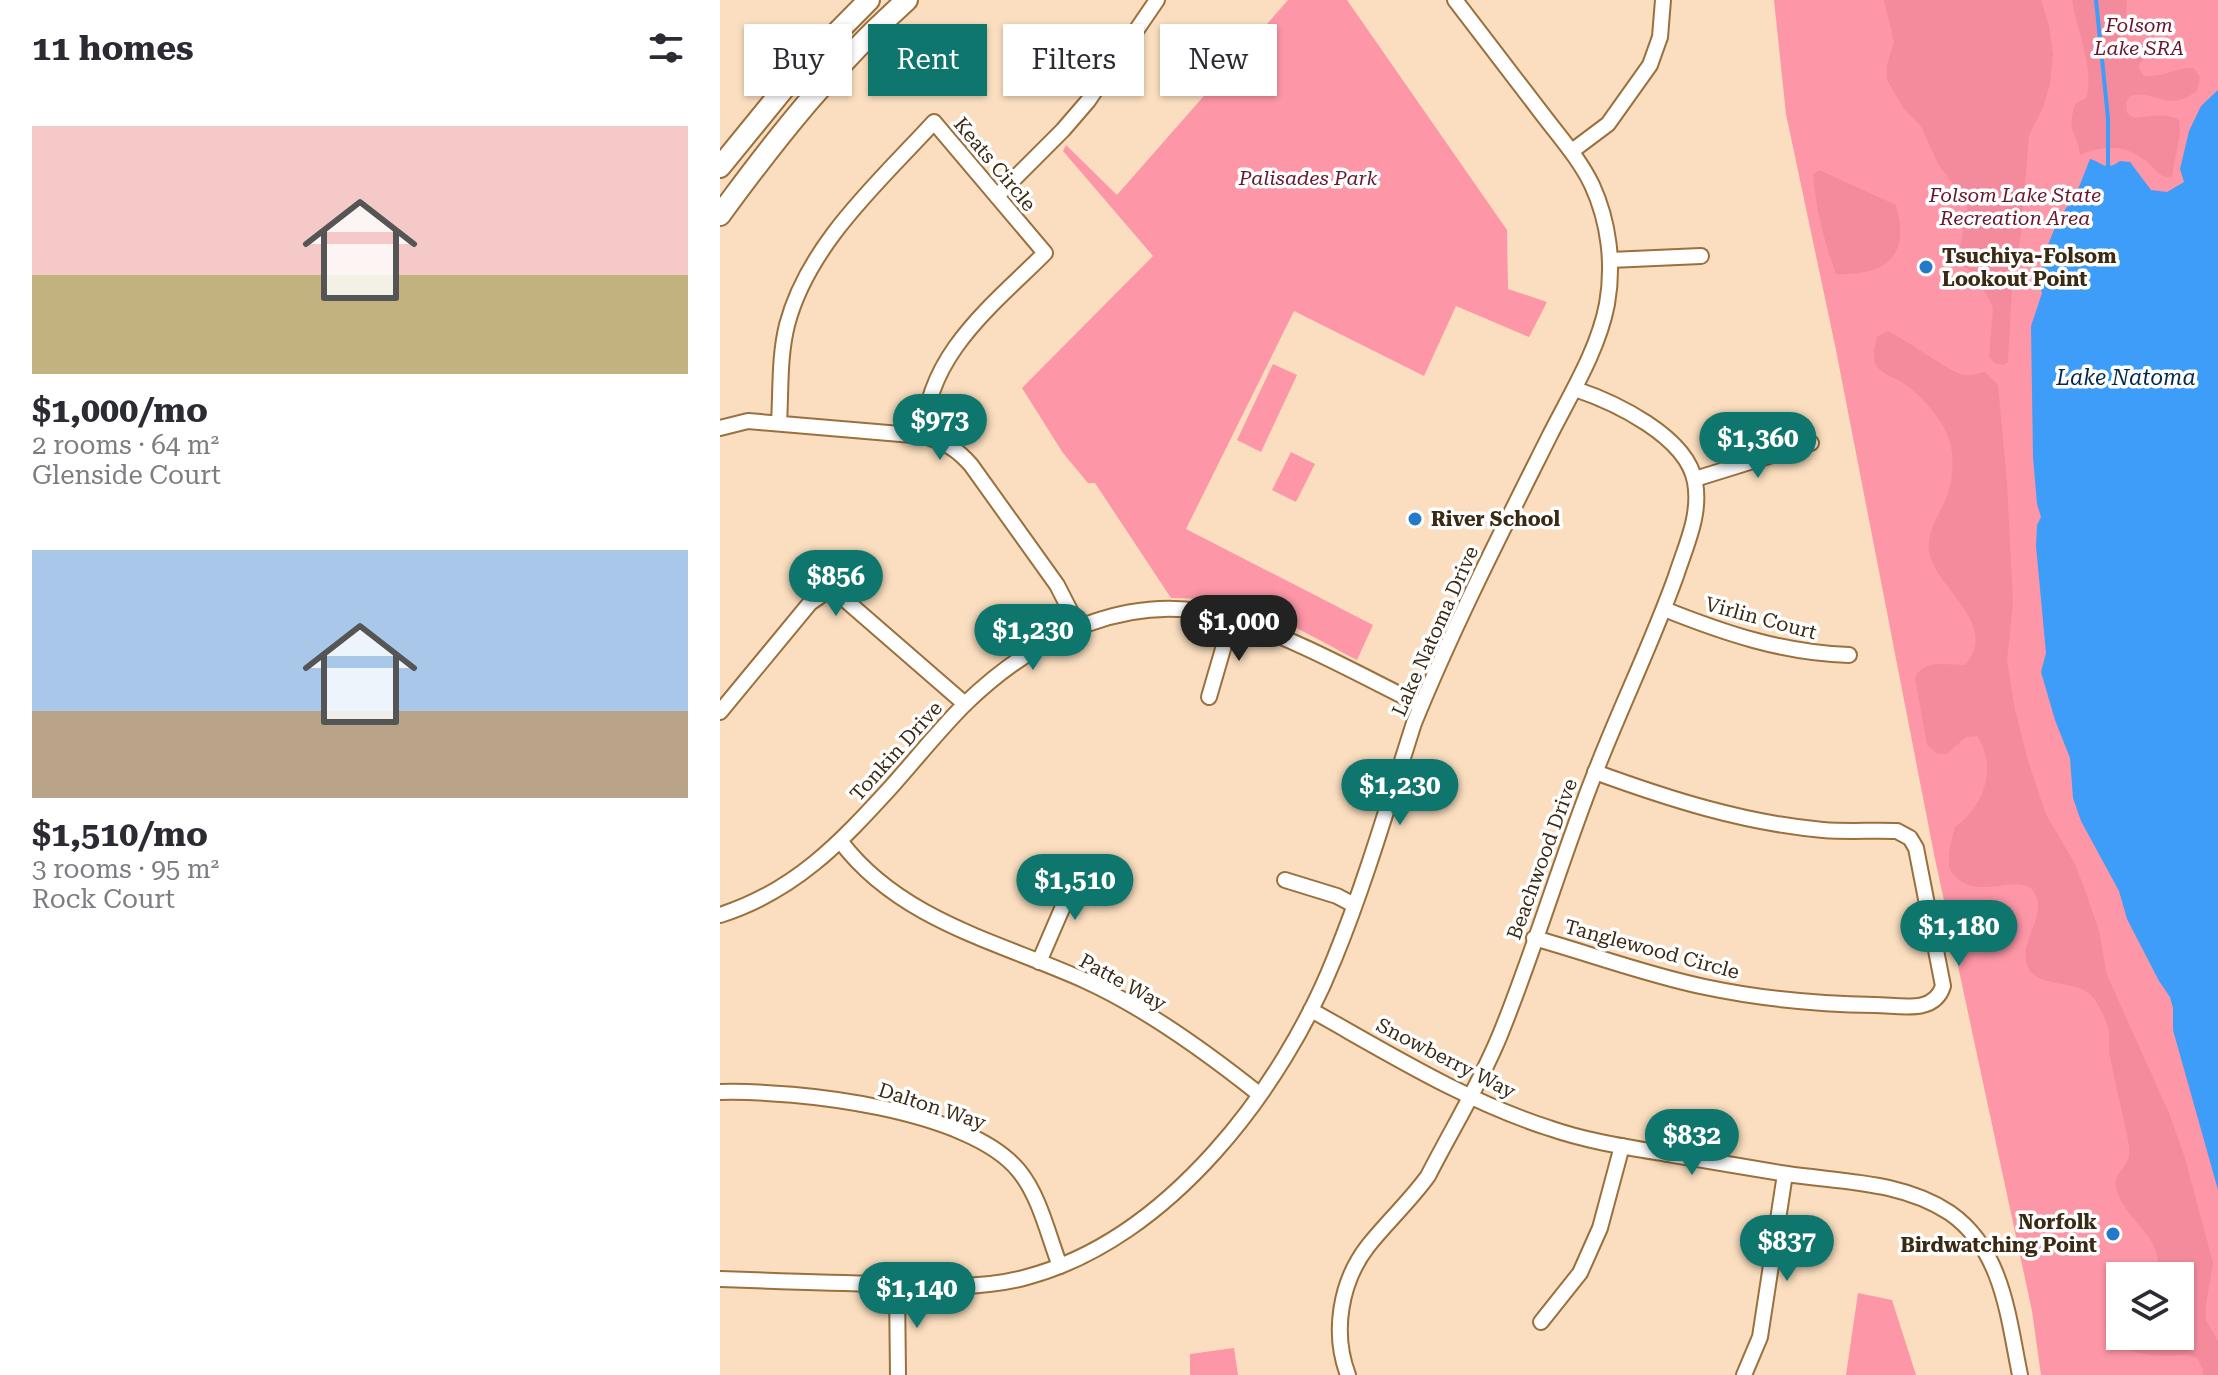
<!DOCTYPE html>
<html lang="en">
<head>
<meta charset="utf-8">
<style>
	:root { --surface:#fff; --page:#f7f7f7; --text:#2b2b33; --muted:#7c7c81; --accent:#0f766e }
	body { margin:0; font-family:"Roboto Serif",serif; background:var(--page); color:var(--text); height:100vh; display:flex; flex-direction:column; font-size:30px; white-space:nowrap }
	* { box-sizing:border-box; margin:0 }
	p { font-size:26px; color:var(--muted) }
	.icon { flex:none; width:44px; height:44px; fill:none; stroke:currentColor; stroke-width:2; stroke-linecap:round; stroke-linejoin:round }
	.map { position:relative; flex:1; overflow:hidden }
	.side { display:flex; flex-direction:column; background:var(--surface); width:720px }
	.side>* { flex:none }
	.top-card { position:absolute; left:24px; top:24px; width:760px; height:72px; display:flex; gap:16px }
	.buttons { position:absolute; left:1386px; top:1262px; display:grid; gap:16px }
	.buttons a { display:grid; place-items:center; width:88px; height:88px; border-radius:0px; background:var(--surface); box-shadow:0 2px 6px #0004; font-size:40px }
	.price { position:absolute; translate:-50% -68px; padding:0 18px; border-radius:28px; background:var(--accent); color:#fff; font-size:26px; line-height:52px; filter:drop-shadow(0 2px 4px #0008) }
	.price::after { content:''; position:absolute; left:50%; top:48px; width:24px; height:18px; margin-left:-12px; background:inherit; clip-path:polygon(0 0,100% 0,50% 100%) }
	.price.active { background:#222; color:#fff }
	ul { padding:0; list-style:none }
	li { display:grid; align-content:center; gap:16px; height:424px; padding:0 32px }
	li span { display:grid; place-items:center; height:248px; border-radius:0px; color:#555 }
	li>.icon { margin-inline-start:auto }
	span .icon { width:144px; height:144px; fill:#fffc; stroke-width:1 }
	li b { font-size:34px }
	h2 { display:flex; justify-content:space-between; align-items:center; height:96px; padding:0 32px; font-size:34px }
	.chip { padding:0 28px; border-radius:0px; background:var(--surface); box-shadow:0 2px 6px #0004; font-size:28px; line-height:72px }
	.chip.active { background:var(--accent); color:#fff }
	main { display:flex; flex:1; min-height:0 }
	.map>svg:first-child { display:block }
</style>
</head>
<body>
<main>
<section class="side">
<h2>11 homes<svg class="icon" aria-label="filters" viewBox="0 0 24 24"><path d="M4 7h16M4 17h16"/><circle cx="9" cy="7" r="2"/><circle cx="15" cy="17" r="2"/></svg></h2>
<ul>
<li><span style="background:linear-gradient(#f6c9c9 60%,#c2b280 0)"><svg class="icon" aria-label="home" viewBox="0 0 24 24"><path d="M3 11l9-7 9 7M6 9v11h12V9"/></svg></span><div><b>$1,000/mo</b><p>2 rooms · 64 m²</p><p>Glenside Court</p></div></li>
<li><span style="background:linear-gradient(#a9c7e8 65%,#b9a48a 0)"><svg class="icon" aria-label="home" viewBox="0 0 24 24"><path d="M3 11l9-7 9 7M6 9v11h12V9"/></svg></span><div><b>$1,510/mo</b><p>3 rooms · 95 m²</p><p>Rock Court</p></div></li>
</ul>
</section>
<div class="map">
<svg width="1498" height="1375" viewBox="0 0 1498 1375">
	<rect width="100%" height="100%" fill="#fadebf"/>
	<!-- green -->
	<g fill="#fd96a6" fill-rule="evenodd">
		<path d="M568 0H627L787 230 788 289 827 302 809 337 736 306 704 376 574 311 466 529 653 625 637 660C593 637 550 610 501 601 485 598 467 599 451 598L375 483H368L343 453 302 388 433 256 343 151 346 145 397 195Z"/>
		<path d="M1054 0H1498V1375H1321L1312 1311 1214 854 1116 350 1066 114ZM1400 1276H1460V1336H1400Z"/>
		<path d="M553 364 577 375 541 452 517 440Z"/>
		<path d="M571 452 595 464 576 502 552 490Z"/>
		<path d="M1138 1293 1172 1300 1196 1375H1126Z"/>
		<path d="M514 1348 518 1375H470V1354Z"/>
	</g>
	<!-- forest -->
	<g fill="#f48b9c">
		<path d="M1164 0H1321L1329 26 1333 55 1330 84 1323 108 1309 135 1301 234 1292 287 1288 362 1283 365 1274 363 1269 356 1273 308 1268 297 1251 271 1242 265 1238 258 1248 204 1218 164 1201 126 1184 109 1167 80V65L1174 42Z"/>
		<path d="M1352 0H1407L1405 42 1426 50 1427 54 1418 67 1424 76C1442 78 1456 67 1474 68L1480 77 1477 91C1447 114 1434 88 1410 96L1406 103 1407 113 1414 118C1429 117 1445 112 1459 120L1460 132 1452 177C1438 178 1436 169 1426 161 1405 144 1382 145 1360 155 1357 129 1346 135 1355 104L1366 98C1376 73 1356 28 1352 0Z"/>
		<path d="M1099 170 1176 205C1191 257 1165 276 1116 274 1104 241 1096 209 1093 174Z"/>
		<path d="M1167 331C1187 339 1231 374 1245 375 1251 376 1258 373 1265 372L1278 385 1287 483 1293 603 1287 660 1295 710 1309 764 1326 814 1355 864 1366 893 1379 931 1387 975 1449 1113 1465 1158 1493 1263 1486 1305V1320L1498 1341V1375H1483V1370L1477 1358C1467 1354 1461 1355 1451 1356 1430 1356 1409 1353 1391 1343L1386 1331 1385 1321 1400 1306V1336H1460V1276H1437C1446 1236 1404 1222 1396 1187 1393 1175 1405 1169 1408 1159 1410 1154 1409 1150 1409 1146 1404 1116 1395 1086 1390 1056 1388 1047 1390 1036 1388 1026 1384 1016 1378 1002 1370 994 1355 980 1315 988 1307 965 1299 941 1327 917 1315 894 1303 870 1262 901 1237 878 1232 873 1229 870 1229 863 1228 851 1232 838 1235 827 1264 806 1278 768 1257 736L1246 737 1227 754H1218L1207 745 1195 678C1203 659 1227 665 1245 665 1281 623 1214 588 1209 551 1207 531 1218 517 1226 499 1233 483 1235 456 1229 439 1221 417 1202 396 1183 383 1175 378 1163 374 1157 367 1151 358 1155 346 1157 337Z"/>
	</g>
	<!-- water -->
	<path fill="#3e9df8" d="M1498 90V1190L1453 1030V1008L1450 997 1439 981 1407 919 1399 891 1361 821 1353 798 1350 758 1335 720 1321 672 1326 653 1316 546 1317 525 1321 517 1317 504 1313 457 1311 326 1322 293 1319 283 1324 255 1338 220 1349 204 1351 194 1359 187 1370 159C1382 162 1385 172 1400 161L1410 162 1431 190 1447 192 1464 182 1460 169 1469 131 1481 106Z"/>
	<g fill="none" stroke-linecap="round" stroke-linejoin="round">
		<!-- stream -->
		<path stroke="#3e9df8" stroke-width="4" d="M1376 0 1388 118V169"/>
		<!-- minor casing -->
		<g stroke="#9a703d" stroke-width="18">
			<g id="minor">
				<path d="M852 151 888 124 930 65 940 37 943 0"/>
				<path d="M277 196 343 130 368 101 437 0"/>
				<path d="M890 260 981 256"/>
				<path d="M59 423C61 390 59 357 67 325 88 244 160 181 214 122L325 253C273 305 206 355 204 436"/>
				<path d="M0 428 28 421 204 436C225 442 237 449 251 465L337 585 358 626"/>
				<path d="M975 479 1091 443"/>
				<path d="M944 609C1004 633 1063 653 1129 655"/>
				<path d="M489 697 512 618"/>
				<path d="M0 712 90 603 106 592 123 598 245 704"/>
				<path d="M121 842C181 921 280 942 366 981 423 1007 490 1055 539 1094"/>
				<path d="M565 880 617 896 634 905"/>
				<path d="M0 915C75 891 120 843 172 786 196 759 219 730 245 704 316 635 414 587 514 619 576 639 642 676 701 705"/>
				<path d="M814 938C871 954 927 975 985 987 1041 999 1098 1004 1155 1005 1179 1005 1214 1015 1223 986L1196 848 1190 838 1177 831C1153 830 1128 832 1103 830 1024 823 949 799 875 772"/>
				<path d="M319 962 360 867"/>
				<path d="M591 1010C668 1053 745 1101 829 1128 869 1142 912 1148 953 1155 991 1161 1029 1168 1067 1174 1121 1182 1182 1181 1230 1213 1283 1250 1288 1317 1300 1375"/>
				<path d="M0 1092C77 1090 249 1109 299 1171 320 1197 328 1235 340 1266"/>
				<path d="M0 1279C54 1281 109 1283 163 1284 210 1286 261 1290 307 1277 449 1239 563 1088 615 957 646 881 669 801 694 723 734 625 782 531 829 437 850 395 878 351 887 304 894 264 889 222 872 185 859 158 838 135 820 111 792 74 763 37 735 0"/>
				<path d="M177 1285 178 1375"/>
				<path d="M821 1322 860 1273 880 1228 902 1146"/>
				<path d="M628 1375C612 1333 620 1282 648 1246 667 1222 690 1201 708 1176 732 1129 760 1084 780 1035 815 949 841 859 875 773 901 706 932 643 956 576 966 545 981 515 975 482 967 436 894 402 855 389"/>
				<path d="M1024 1375 1040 1337 1065 1174"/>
			</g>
		</g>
		<!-- primary casing -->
		<g stroke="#9a703d" stroke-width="24">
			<g id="primary">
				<path d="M0 167 75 75 149 0"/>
				<path d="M0 215C57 137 115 64 187 0"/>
			</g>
		</g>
		<!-- minor -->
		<use href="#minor" stroke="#fff" stroke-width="14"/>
		<!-- primary -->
		<use href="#primary" stroke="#fff" stroke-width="20"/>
	</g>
	<!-- markers -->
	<g fill="#247ac8" stroke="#fff" stroke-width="3">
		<circle cx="1206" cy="267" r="8"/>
		<circle cx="695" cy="519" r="8"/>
		<circle cx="1393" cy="1234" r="8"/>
	</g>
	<g text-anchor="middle" stroke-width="7" stroke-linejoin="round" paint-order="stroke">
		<!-- park labels -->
		<g font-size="20" font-style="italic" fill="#68172c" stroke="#fff">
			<text x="1419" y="32">Folsom<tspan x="1419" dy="23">Lake SRA</tspan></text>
			<text x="588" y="185">Palisades Park</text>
			<text x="1295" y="202">Folsom Lake State<tspan x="1295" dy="23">Recreation Area</tspan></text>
		</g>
		<!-- street labels -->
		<g font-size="20" fill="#3a2913" stroke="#fff">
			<text transform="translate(275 164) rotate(50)" y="7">Keats Circle</text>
			<text transform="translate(1041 618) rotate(15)" y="7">Virlin Court</text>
			<text transform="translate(715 631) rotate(-66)" y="7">Lake Natoma Drive</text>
			<text transform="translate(176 751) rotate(-48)" y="7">Tonkin Drive</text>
			<text transform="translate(822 859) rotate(-70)" y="7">Beachwood Drive</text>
			<text transform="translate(932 949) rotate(15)" y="7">Tanglewood Circle</text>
			<text transform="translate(403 982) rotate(29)" y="7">Patte Way</text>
			<text transform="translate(726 1058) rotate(27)" y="7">Snowberry Way</text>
			<text transform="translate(212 1106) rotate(18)" y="7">Dalton Way</text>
		</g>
		<!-- poi labels -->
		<g font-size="20" font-weight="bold" fill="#3a2913" stroke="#fff" text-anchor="start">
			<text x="1222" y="263">Tsuchiya-Folsom<tspan x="1222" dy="23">Lookout Point</tspan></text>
			<text x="711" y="526">River School</text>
			<text x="1377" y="1229" text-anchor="end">Norfolk<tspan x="1377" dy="23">Birdwatching Point</tspan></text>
		</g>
		<!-- water labels -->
		<g font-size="22" font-style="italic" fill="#042b4e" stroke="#fff">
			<text x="1406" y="385">Lake Natoma</text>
		</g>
	</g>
</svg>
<div class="buttons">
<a><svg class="icon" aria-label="layers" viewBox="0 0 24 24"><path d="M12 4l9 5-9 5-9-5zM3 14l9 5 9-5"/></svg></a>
</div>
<b class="price" style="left:220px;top:462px">$973</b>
<b class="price" style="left:1038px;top:480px">$1,360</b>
<b class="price" style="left:116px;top:618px">$856</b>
<b class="price active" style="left:519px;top:663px">$1,000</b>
<b class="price" style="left:313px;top:672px">$1,230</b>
<b class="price" style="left:680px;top:827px">$1,230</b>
<b class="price" style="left:355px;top:922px">$1,510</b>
<b class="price" style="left:1239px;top:968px">$1,180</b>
<b class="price" style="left:972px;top:1177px">$832</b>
<b class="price" style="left:1067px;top:1283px">$837</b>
<b class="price" style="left:197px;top:1330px">$1,140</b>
<div class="top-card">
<a class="chip">Buy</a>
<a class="chip active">Rent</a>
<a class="chip">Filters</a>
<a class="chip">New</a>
</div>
</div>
</main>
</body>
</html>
